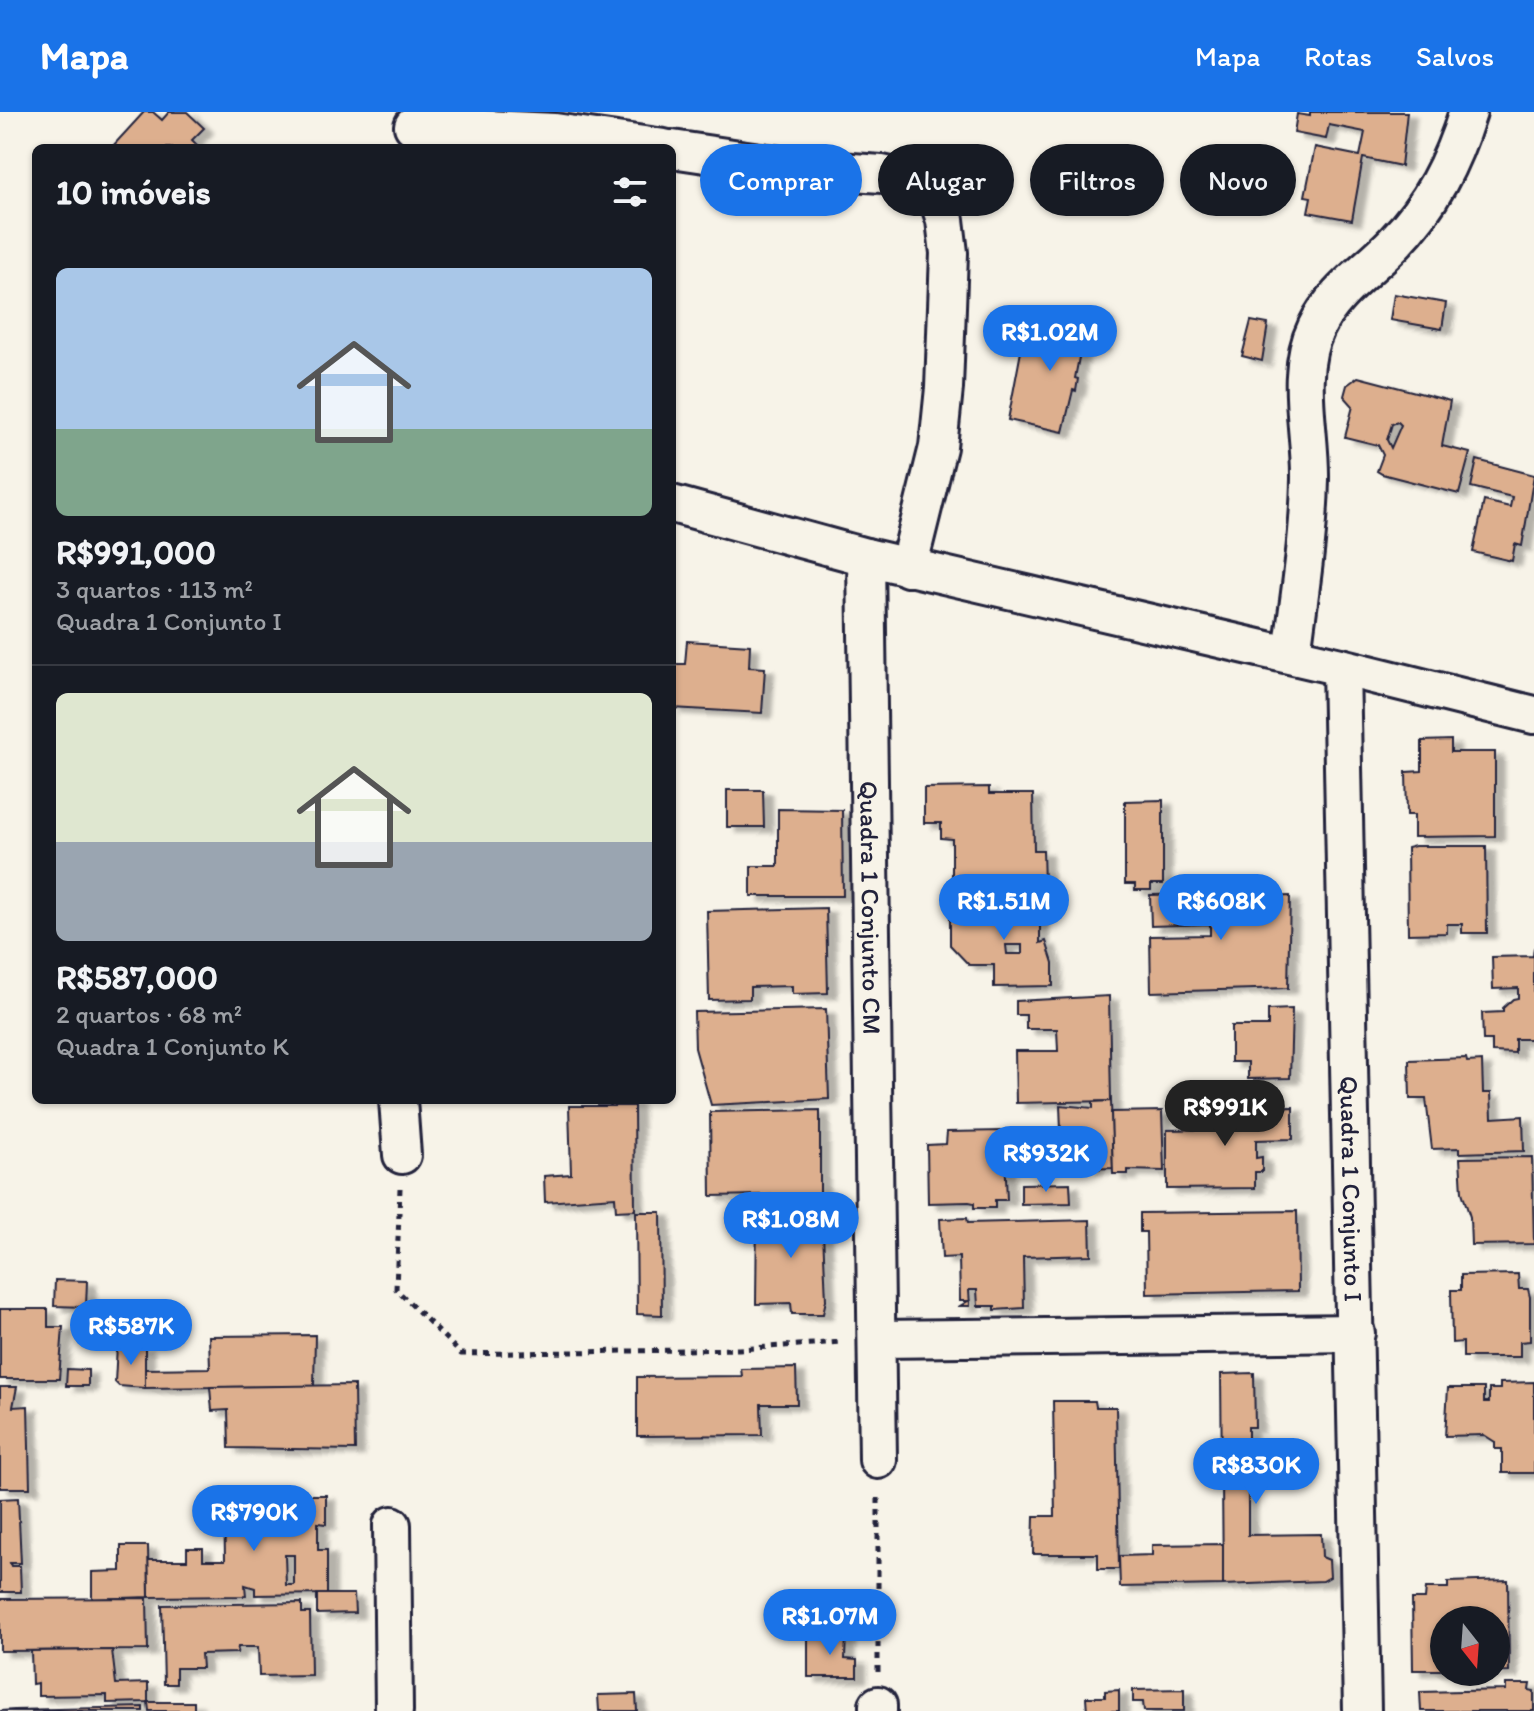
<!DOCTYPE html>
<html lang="pt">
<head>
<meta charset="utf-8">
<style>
	:root { --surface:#171b24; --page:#242831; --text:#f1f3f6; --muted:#9ea1a6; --line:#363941; --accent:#1a73e8 }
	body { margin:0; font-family:Itim,sans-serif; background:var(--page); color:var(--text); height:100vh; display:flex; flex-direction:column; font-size:30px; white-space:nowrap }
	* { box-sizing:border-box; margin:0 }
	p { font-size:26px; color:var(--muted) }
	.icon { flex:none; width:44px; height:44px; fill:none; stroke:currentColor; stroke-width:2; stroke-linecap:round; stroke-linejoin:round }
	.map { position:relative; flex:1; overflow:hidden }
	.side { position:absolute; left:32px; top:32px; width:644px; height:960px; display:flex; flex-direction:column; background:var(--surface); border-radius:12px; box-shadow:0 2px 6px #0004 }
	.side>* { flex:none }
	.top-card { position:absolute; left:700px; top:32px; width:714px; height:72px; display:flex; gap:16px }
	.needle { width:52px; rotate:163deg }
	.fabs { position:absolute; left:1430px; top:1494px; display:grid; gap:16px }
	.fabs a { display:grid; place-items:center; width:80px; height:80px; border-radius:50%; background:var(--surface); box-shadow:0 2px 6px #0004; font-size:40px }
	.price { position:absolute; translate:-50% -68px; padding:0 18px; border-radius:28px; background:var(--accent); color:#fff; font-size:26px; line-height:52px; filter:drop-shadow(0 2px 4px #0008) }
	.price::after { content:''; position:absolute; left:50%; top:48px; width:24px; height:18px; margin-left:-12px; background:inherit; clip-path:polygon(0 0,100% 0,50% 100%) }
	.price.selected { background:#222; color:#fff }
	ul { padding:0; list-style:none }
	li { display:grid; align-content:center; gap:16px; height:424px; padding:0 24px }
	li+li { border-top:2px solid var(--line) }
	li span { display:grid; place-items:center; height:248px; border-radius:12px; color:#555 }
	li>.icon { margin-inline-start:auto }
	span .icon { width:144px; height:144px; fill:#fffc; stroke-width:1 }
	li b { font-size:34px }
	h2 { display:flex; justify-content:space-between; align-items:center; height:96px; padding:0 24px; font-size:34px }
	.tag { padding:0 28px; border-radius:36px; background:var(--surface); box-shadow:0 2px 6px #0004; font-size:28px; line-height:72px }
	.tag.selected { background:var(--accent); color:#fff }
	header { display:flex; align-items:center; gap:48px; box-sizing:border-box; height:112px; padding:0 40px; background:var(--accent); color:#fff }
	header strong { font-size:38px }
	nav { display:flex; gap:44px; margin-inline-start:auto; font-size:28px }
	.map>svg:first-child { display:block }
</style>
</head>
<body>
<header>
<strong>Mapa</strong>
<nav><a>Mapa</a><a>Rotas</a><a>Salvos</a></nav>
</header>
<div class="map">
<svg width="1534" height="1599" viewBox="0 0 1534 1599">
	<defs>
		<filter id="shadow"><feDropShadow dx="9" dy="5" stdDeviation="2" flood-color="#0004"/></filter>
	</defs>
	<rect width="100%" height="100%" fill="#f7f3e8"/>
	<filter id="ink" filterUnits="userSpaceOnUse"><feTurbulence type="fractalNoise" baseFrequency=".0125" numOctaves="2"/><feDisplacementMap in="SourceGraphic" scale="16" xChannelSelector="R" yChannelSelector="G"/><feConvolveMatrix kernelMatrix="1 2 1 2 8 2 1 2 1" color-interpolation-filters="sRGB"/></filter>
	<g filter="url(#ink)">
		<!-- building -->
		<g fill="#ddaf8e" stroke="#22223b" stroke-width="2" fill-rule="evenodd" filter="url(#shadow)">
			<path d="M144 0H153L162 8 169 0H187L204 16 192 28 200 36H111Z"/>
			<path d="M1310 0H1407L1401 54 1363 46 1352 108 1308 100 1311 85 1305 84 1315 35 1360 44 1365 20 1329 13 1326 27 1294 21 1297 2 1310 4Z"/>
			<path d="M1394 182 1446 191 1442 217 1390 208Z"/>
			<path d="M1080 200 1104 205 1099 233 1082 230 1075 266 1078 267 1076 279 1073 278 1063 320 1008 308 1026 213 1076 223Z"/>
			<path d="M1251 209 1268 212 1262 249 1242 244Z"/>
			<path d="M1358 265 1450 289 1442 334 1470 341 1459 382 1382 362 1377 359 1383 343 1378 333 1345 325 1353 294 1344 284 1347 273ZM1398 310 1401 313 1391 336 1387 328 1392 312Z"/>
			<path d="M1477 348 1534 363 1522 434 1515 432 1512 449 1473 440 1484 389 1510 395 1512 385 1471 375Z"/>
			<path d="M687 529 750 533 749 555 765 556 762 601 672 596 674 552H685Z"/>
			<path d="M1451 628V640H1495V724L1414 725V703H1407L1406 660 1422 659V629Z"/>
			<path d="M989 675V682H1033L1034 738H1043L1044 773 952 775V727L941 726V711H924V676Z"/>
			<path d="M727 678H763L764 715H727Z"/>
			<path d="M1163 688V772H1151V778H1135V772H1125V689Z"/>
			<path d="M778 697 842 698 843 784H751V754H778Z"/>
			<path d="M1415 734H1486L1487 821H1462V812H1447V821L1408 822 1407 736Z"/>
			<path d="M1196 778 1263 781V785L1290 784 1288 876 1151 880 1150 824 1210 823V812L1151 814 1150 783 1196 782Z"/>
			<path d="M971 788H1026L1027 793H1040V831L1046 829 1053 851V874L994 875V853H969L950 833V798L971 799ZM1006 833H1022V842H1007Z"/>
			<path d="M826 796 828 881 792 882V874L750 875V887L709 888 707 799Z"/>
			<path d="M1534 835V927H1515V941L1492 940V928H1483L1482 901 1503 900V896L1513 887 1518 886V876L1493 877 1492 845 1533 844Z"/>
			<path d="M1109 884 1111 989 1016 991 1015 939H1058L1057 917H1026V903H1016V889Z"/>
			<path d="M826 897 829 987 711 993 695 936 694 900Z"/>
			<path d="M1292 897 1290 966 1248 967V950H1231V914H1268V898Z"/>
			<path d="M1466 946 1467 950 1482 949 1483 981H1491L1492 1006 1523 1004 1524 1039 1459 1041V1036L1432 1037 1426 987H1410L1409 948Z"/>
			<rect x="610" y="988" width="24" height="6"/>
			<path d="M1111 989 1113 1056 1088 1057V1044H1062L1060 993 1093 996V990Z"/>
			<path d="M569 994H634L635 1098 616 1099 615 1085 545 1090 544 1064 571 1062Z"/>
			<path d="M1293 995V1027L1256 1028V1046L1262 1045V1060H1255V1076L1167 1077V1018L1212 1017V996Z"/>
			<path d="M820 998V1082L711 1084 710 1000Z"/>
			<path d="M1162 999 1164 1059 1128 1058V1062H1113L1111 1000Z"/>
			<path d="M1004 1019 1007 1088H995V1096H974V1091L969 1090 928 1091 927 1033 946 1032 947 1020Z"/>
			<path d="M1532 1045 1534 1132 1471 1133 1470 1105 1462 1080 1460 1046Z"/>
			<path d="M1070 1071 1071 1091 1021 1092V1072Z"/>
			<path d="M757 1098H822L826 1188 823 1202H792L791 1191 756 1192Z"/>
			<path d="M1297 1099 1298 1179 1147 1182 1146 1120H1140V1101Z"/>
			<path d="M636 1100H661L662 1203 637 1202Z"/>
			<path d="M967 1106 968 1111 1090 1108 1091 1143 1023 1145 1024 1196 995 1198V1194H978L977 1178H969L970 1194H960L968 1189H960L959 1145 942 1146 940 1107Z"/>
			<path d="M1518 1162 1519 1177H1528L1530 1185V1229L1520 1230V1245H1463V1230L1452 1231 1451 1178H1461V1163Z"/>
			<path d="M55 1168 87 1169 86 1195 54 1194Z"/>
			<path d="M0 1197H48V1215H63L59 1267H0Z"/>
			<path d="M315 1223 314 1274 145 1276 144 1257 210 1256 209 1224Z"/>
			<path d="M117 1234H145V1276L119 1274 115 1270Z"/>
			<path d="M796 1256 797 1292H761L762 1323 637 1324V1265L742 1264 741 1257Z"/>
			<path d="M67 1257 88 1258V1274H66Z"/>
			<path d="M1254 1261 1255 1315H1248V1423L1321 1422 1322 1445 1329 1448 1330 1465 1323 1469 1223 1473 1221 1262Z"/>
			<path d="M1534 1270V1361H1502V1337H1495V1330L1484 1323 1445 1324 1448 1276H1484V1290H1489V1277H1500V1271Z"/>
			<path d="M354 1273 355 1338 229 1336 228 1298 212 1299 210 1275Z"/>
			<path d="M0 1275H17L13 1295 28 1294 30 1376H0Z"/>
			<path d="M1053 1289H1095L1096 1295H1116L1119 1457H1098V1442H1033L1034 1404H1055Z"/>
			<path d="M247 1383H326V1412L318 1411V1438H327V1482L255 1483V1476L245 1473 246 1484 149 1485 148 1448H187V1436H203V1448H225L224 1388H247ZM285 1443H294V1473H286Z"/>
			<path d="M18 1386 21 1451H10L11 1454H20L21 1480H0V1387Z"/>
			<path d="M1223 1432V1473L1120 1475 1119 1444 1152 1443V1433Z"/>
			<path d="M121 1434H148L149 1485 92 1487V1460L121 1459Z"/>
			<path d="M1508 1468 1509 1560 1473 1561 1496 1560V1508H1444V1558H1413L1412 1487H1425L1426 1476H1448V1470Z"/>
			<path d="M317 1482H354L355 1501 317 1502Z"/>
			<path d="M147 1486 148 1538 0 1539V1487Z"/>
			<path d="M302 1491V1501H310L311 1563 259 1564 258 1535H238L237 1541 201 1542 202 1556H176V1572H164L162 1493Z"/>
			<path d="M808 1523H846L845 1547 857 1548V1565H808Z"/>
			<path d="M112 1538 116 1572 148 1571V1590L107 1591V1583L38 1584V1571L32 1572 31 1539Z"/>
			<path d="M1506 1572H1530L1529 1578 1534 1579V1599H1421L1420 1580 1506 1578Z"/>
			<path d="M1184 1577V1599H1144L1143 1590H1133V1578Z"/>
			<path d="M1119 1578V1599H1087L1086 1585H1105V1579Z"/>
			<path d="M636 1582 637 1599H599L598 1583Z"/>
			<path d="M148 1590H194V1599H149Z"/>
			<path d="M143 1595V1599H0L14 1598Z"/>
		</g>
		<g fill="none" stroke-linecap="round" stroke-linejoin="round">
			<!-- minor casing -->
			<g stroke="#22223b" stroke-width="42">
				<g id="minor">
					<path d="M413 14 555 20 664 36"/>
					<path d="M672 37 807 57 882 62 918 70 938 87 945 108 949 141 944 276 938 335 908 456"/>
					<path id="s1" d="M672 392 866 445 878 1348"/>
					<path d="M866 445 1341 555 1534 603"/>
					<path d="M1292 543C1299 485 1309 426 1310 367 1311 319 1294 261 1316 216 1333 180 1367 159 1394 131 1431 93 1452 51 1468 0"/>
					<path id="s2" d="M1341 555 1362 1599"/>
					<path d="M398 988 402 1043"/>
					<path d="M879 1227 1356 1221"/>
					<path d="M392 1413 394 1599"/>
					<path d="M878 1593V1599"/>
				</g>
			</g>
			<!-- path -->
			<g stroke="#22223b" stroke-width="5" stroke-dasharray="6 6" stroke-linecap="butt">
				<path d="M400 1076 396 1177 461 1242 739 1237 842 1230"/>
				<path d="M878 1560V1382"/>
			</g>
			<!-- minor -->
			<use href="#minor" stroke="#f7f3e8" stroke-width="36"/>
		</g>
	</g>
	<g text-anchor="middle" stroke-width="8" stroke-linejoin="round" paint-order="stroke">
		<!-- street labels -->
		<g font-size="26" fill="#22223b" stroke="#f7f3e8">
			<text dy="9" stroke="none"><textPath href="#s1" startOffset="552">Quadra 1 Conjunto CM</textPath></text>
			<text dy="9" stroke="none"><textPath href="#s2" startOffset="522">Quadra 1 Conjunto I</textPath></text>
		</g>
	</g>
</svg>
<div class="fabs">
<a><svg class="needle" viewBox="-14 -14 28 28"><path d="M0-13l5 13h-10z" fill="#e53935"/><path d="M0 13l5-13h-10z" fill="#9ea1a6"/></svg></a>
</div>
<b class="price" style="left:1050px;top:261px">R$1.02M</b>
<b class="price" style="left:1004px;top:830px">R$1.51M</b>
<b class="price" style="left:1221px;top:830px">R$608K</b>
<b class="price selected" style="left:1225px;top:1036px">R$991K</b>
<b class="price" style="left:1046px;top:1082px">R$932K</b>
<b class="price" style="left:791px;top:1148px">R$1.08M</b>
<b class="price" style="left:131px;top:1255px">R$587K</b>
<b class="price" style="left:1256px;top:1394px">R$830K</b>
<b class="price" style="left:254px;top:1441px">R$790K</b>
<b class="price" style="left:830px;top:1545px">R$1.07M</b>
<div class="top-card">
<a class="tag selected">Comprar</a>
<a class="tag">Alugar</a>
<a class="tag">Filtros</a>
<a class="tag">Novo</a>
</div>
<section class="side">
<h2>10 imóveis<svg class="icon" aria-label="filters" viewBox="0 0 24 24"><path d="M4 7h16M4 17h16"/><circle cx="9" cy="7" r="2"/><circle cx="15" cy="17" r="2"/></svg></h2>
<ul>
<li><span style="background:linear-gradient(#a9c7e8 65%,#7fa58c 0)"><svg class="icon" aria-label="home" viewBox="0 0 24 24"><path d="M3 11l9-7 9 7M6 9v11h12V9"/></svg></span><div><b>R$991,000</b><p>3 quartos · 113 m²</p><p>Quadra 1 Conjunto I</p></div></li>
<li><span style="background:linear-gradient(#dfe7d0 60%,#9aa5b1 0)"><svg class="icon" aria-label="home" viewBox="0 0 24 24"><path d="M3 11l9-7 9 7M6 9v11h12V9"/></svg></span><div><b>R$587,000</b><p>2 quartos · 68 m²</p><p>Quadra 1 Conjunto K</p></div></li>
</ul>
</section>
</div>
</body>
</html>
